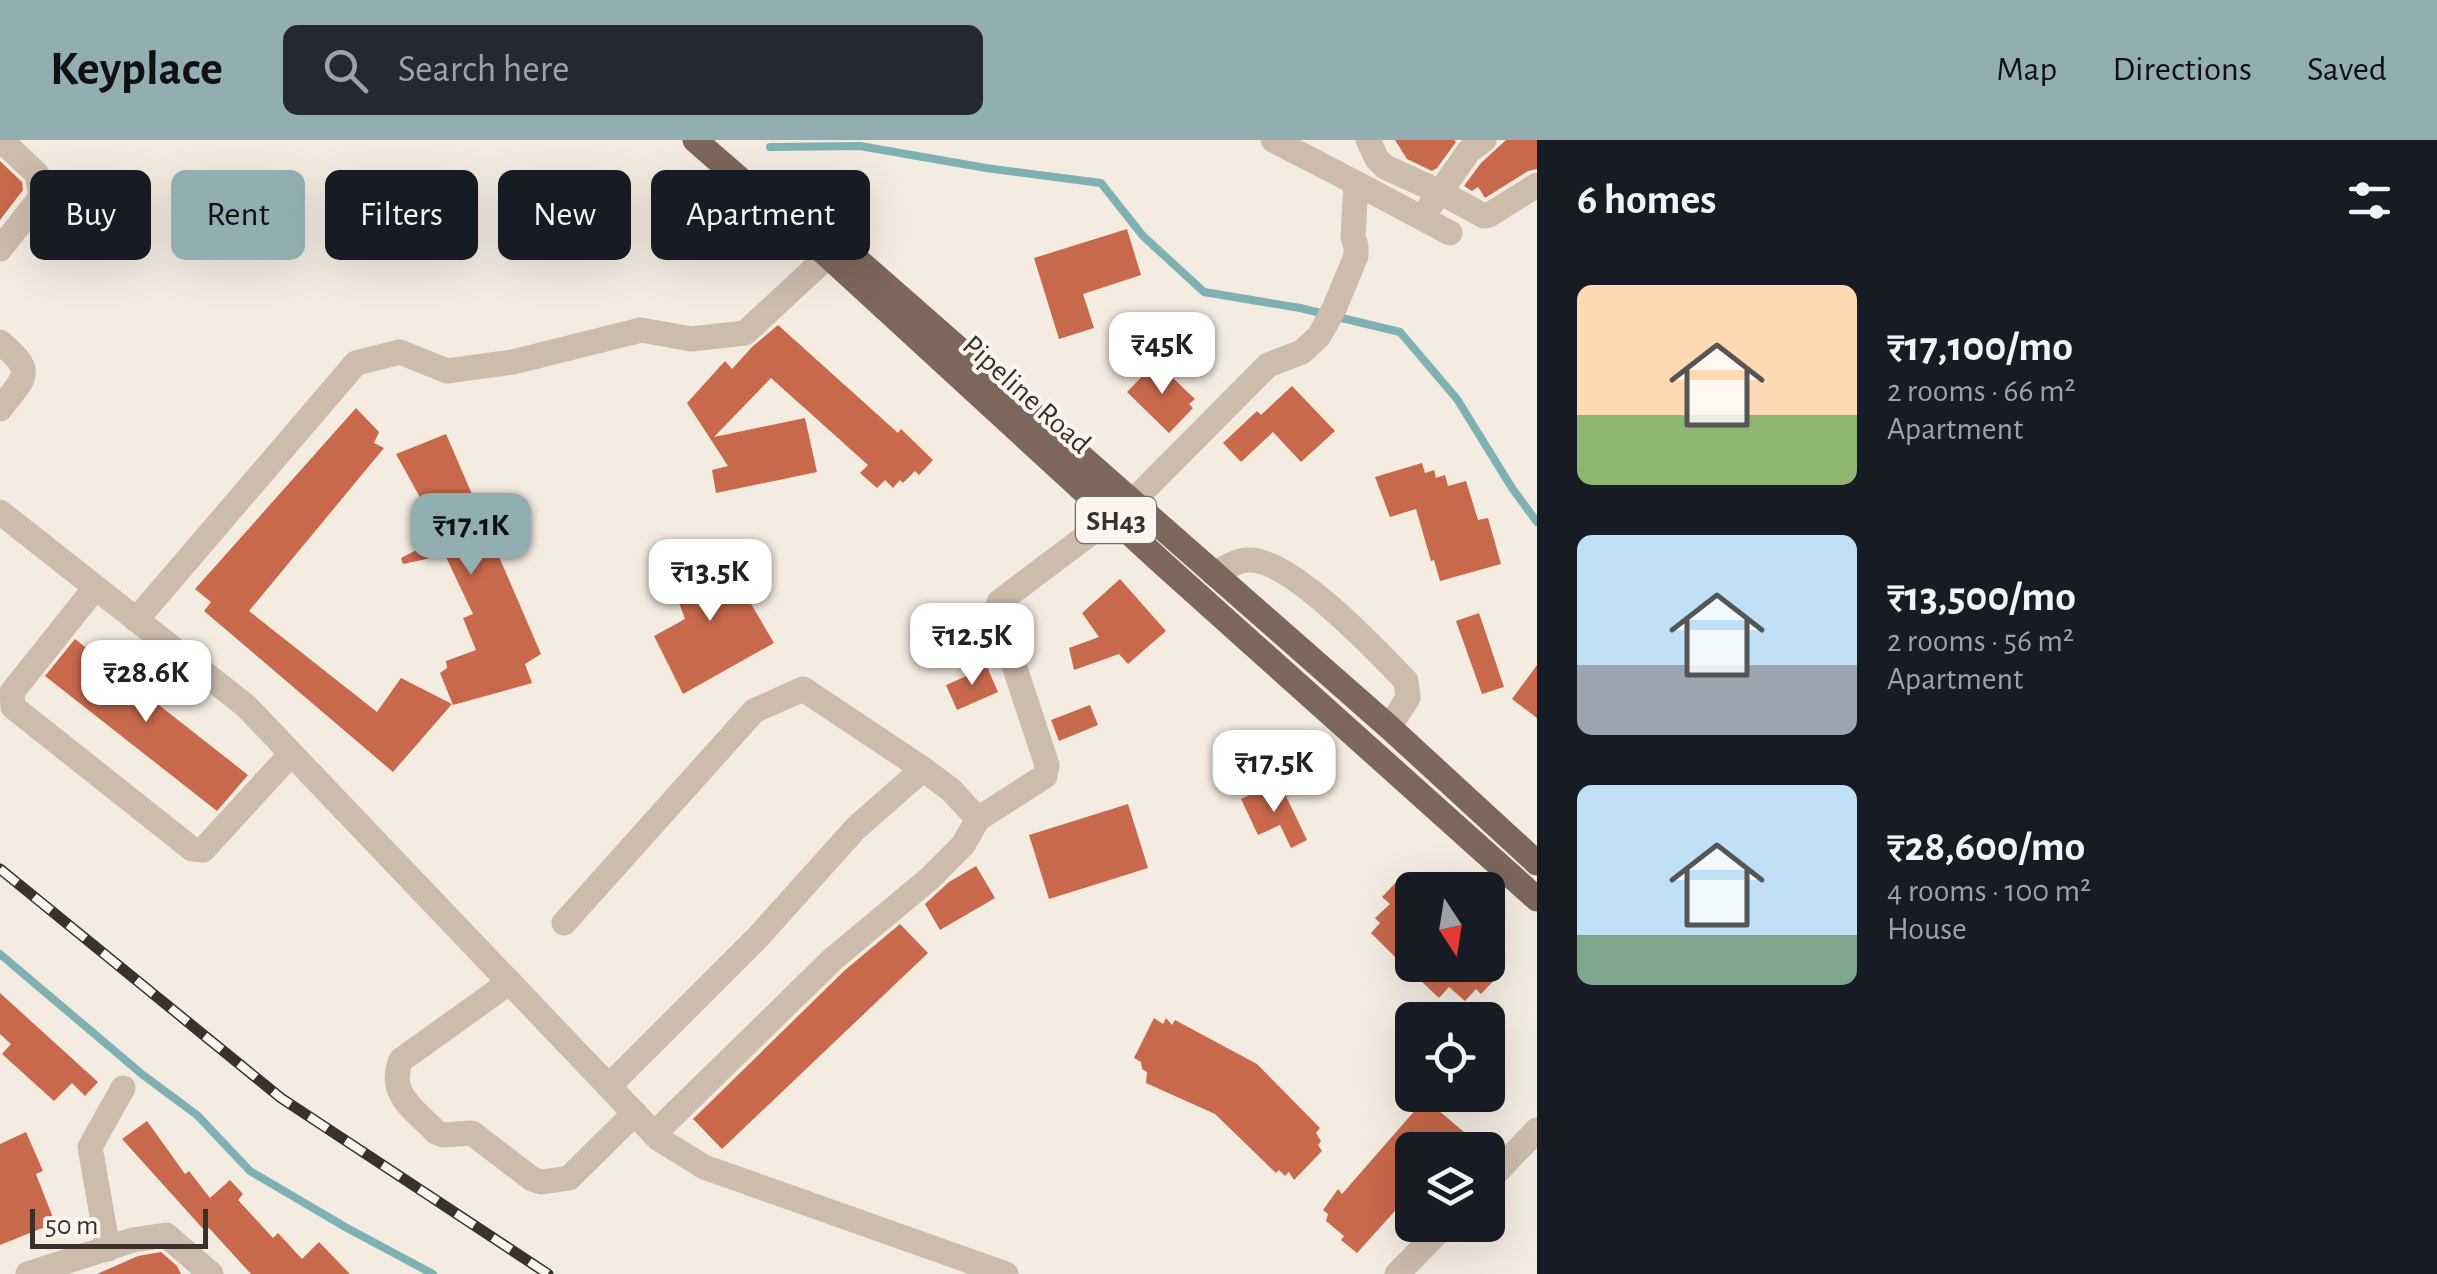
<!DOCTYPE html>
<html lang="en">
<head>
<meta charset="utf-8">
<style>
	:root { --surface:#171b24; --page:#242831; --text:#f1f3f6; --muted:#9ea1a6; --accent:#92aeb2 }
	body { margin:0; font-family:"Alegreya Sans",sans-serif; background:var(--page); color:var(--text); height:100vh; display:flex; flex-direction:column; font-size:38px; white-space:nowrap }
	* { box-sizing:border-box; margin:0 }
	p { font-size:32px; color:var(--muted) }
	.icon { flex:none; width:55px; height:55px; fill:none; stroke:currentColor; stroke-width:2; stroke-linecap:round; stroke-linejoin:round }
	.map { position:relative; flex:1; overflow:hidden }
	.side { display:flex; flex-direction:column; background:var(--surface); width:900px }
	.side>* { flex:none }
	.top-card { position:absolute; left:30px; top:30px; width:950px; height:90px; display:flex; gap:20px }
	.needle { width:65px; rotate:168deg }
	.controls { position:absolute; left:1395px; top:732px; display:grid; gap:20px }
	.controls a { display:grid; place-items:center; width:110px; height:110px; border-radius:15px; background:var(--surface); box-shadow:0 10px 40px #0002; font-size:50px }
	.scale { position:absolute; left:30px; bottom:25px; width:178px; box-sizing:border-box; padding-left:10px; border:5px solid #3b302b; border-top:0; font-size:28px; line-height:35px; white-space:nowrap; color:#3b302b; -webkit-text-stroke:8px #fbf5ee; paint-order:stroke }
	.price { position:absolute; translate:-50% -85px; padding:0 22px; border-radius:20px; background:#fff; color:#222; font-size:32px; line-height:65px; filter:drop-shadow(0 2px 5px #0008) }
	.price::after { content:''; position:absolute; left:50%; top:60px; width:30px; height:22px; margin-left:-15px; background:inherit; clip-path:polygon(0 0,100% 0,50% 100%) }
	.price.on { background:var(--accent); color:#111 }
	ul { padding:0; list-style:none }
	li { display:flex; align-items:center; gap:30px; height:250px; padding:0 40px }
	li span { display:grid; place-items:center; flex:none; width:280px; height:200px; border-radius:15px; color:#555 }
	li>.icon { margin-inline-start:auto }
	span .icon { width:120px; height:120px; fill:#fffc; stroke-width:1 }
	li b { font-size:42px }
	h2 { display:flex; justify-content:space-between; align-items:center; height:120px; padding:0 40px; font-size:42px }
	.tag { padding:0 35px; border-radius:15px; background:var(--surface); box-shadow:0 10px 40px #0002; font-size:35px; line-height:90px }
	.tag.on { background:var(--accent); color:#111 }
	header { display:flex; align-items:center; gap:60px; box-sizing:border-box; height:140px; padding:0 50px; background:var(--accent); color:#111 }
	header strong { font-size:48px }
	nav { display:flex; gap:55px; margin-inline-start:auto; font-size:35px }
	.search { width:700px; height:90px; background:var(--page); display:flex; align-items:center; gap:25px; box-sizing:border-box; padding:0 35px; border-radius:15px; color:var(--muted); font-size:38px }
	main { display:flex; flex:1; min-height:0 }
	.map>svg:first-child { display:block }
</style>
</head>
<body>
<header>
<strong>Keyplace</strong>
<div class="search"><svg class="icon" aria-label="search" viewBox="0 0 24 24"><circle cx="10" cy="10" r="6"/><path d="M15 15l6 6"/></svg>Search here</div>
<nav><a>Map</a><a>Directions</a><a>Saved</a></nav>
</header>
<main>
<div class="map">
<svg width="1537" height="1134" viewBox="0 0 1537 1134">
	<rect width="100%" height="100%" fill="#f4ebe1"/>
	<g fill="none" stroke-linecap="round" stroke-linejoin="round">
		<!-- stream -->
		<g stroke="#7fb0b2" stroke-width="8">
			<path d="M770 7 860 6 986 28 1101 43 1143 96 1204 152 1300 168 1400 192 1457 259 1512 348 1537 382"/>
			<path d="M0 814 143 935 197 975 250 1031 347 1088 433 1134"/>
		</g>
	</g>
	<!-- building -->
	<g fill="#c8694b">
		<path d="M1395 0H1454L1456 2 1437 28 1432 31 1407 19Z"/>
		<path d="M1506 0H1537V29L1528 31 1485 58 1478 47 1472 51 1464 46 1481 23Z"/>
		<path d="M0 21 22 42 23 50 0 80Z"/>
		<path d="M1127 89 1141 135 1083 154 1094 188 1059 199 1034 118Z"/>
		<path d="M778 185 898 293 901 289 933 320 919 335 915 331 903 343 900 340 893 348 885 340 877 348 860 333 868 325 771 238 714 297 805 278 817 332 716 353 712 330 728 326 687 263 725 221 732 229 752 207Z"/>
		<path d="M1156 222 1195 259 1189 264 1193 268 1169 293 1127 252Z"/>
		<path d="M1292 246 1335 291 1301 322 1273 292 1241 322 1223 303 1257 271 1261 275Z"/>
		<path d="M356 268 379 292 374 303 384 308 249 471 377 572 401 538 452 564 393 632 204 471 211 462 195 449Z"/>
		<path d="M446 294 541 514 525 524 532 543 453 565 440 533 447 528 446 521 476 510 463 478 473 474 445 415 403 424 401 418 442 397 396 314Z"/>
		<path d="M1422 323 1425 333 1434 330 1436 338 1445 335 1448 346 1466 341 1478 380 1488 378 1501 424 1440 441 1434 420 1431 421 1416 369 1390 377 1375 337Z"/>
		<path d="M709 407 718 440 730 428 774 503 683 554 654 496 685 479 667 431 685 426 681 420Z"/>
		<path d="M1120 439 1166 491 1128 524 1119 514 1074 530 1069 508 1099 497 1082 473Z"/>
		<path d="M1479 473 1504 547 1482 554 1456 481Z"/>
		<path d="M75 499 248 635 217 671 45 536Z"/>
		<path d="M1537 525V578L1512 559Z"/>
		<path d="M987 527 998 552 957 570 946 545Z"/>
		<path d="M1090 565 1098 585 1059 601 1051 580Z"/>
		<path d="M1271 645 1277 658 1285 654 1307 700 1291 708 1280 685 1258 695 1241 659Z"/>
		<path d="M1128 664 1148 728 1049 759 1029 695Z"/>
		<path d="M976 726 995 758 940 790 925 764 949 742Z"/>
		<path d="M1401 737 1412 748V799L1395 817 1371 793 1380 783 1375 778 1390 764 1382 757Z"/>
		<path d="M900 784 928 813 722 1009 693 979 844 831Z"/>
		<path d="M1404 825H1484L1497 837 1481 854 1476 849 1465 861 1449 847 1439 858Z"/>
		<path d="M0 853 98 942 85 956 72 943 54 961 2 914 11 904 0 894Z"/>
		<path d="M1154 878 1163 884 1166 878 1172 885 1175 880 1257 924 1320 988 1316 993 1321 1001 1318 1005 1322 1011 1294 1040 1289 1032 1285 1036 1279 1030 1276 1033 1215 974 1146 943 1147 932 1142 929 1141 922 1134 918Z"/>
		<path d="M1425 959 1464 992 1448 1010H1412V1052L1357 1113 1341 1100 1344 1096 1326 1081 1328 1074 1323 1070 1338 1049 1342 1054Z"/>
		<path d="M147 981 185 1034 189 1031 210 1058 230 1040 243 1054 238 1060 273 1098 278 1093 302 1119 319 1102 350 1134H251L209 1088 205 1091 122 999Z"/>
		<path d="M26 992 43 1031 36 1034 55 1083 0 1105V1004Z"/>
		<path d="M161 1112 177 1126 181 1134H97L138 1116Z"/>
	</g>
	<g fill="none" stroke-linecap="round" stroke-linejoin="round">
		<!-- minor -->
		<g stroke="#cdbbac" stroke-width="25">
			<path d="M1368 0 1377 19 1385 27 1440 52 1484 76 1489 75 1537 45"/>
			<path d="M1356 43 1450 93"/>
			<path d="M1430 66 1469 11 1484 0"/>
			<path d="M0 109 41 57 37 34 1 0"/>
			<path d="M0 202C36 233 26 235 0 269"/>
			<path d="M0 372 246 566 659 999 704 1027 1006 1134"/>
			<path d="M1214 434C1225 428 1238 419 1250 420 1292 420 1377 511 1406 541L1408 558 1389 587"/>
			<path d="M95 448 12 552 13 567 192 709 203 710 291 614"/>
			<path d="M136 480 356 223 400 212 447 231 513 222 641 190 691 199 745 193 828 116"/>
			<path d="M564 783 754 571 803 549 923 629 951 650 978 679 1045 636 1047 625 997 474 999 462 1132 362 1268 225 1302 212 1319 196 1334 169 1356 116V106L1353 97 1356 43 1273 0"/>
			<path d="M510 842 401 920C387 954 414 969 436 992L443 995 472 993 532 1039 542 1042 569 1038 635 973"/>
			<path d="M609 946 759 796 856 688 923 629"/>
			<path d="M654 994 833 819 929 739 963 705 978 679"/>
			<path d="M1488 1041 1537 990"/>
			<path d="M108 1109 90 1007 123 948"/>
			<path d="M28 1134 133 1100 166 1095 211 1134"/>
			<path d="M1397 1134 1445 1085"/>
		</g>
		<!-- major -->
		<g stroke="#7d675c" stroke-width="25">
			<path d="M695 0 828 116 1160 421 1537 759"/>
			<path d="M845 109 1389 587 1537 723"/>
		</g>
		<!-- rail casing -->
		<g stroke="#3b302b" stroke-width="11">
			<path id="rail" d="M0 729 281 958 548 1134"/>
		</g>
		<!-- rail -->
		<use href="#rail" stroke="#fbf5ee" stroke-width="8" stroke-dasharray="22" stroke-linecap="butt"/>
	</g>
	<g text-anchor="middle" stroke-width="8" stroke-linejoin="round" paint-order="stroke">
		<!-- shield labels -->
		<rect fill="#fbf5ee" stroke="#756b66" stroke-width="2.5" x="1076" y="357" width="80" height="46" rx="8"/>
		<g font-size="28" font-weight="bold" fill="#3b302b">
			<text x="1116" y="390">SH43</text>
		</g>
		<!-- street labels -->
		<g font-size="30" fill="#3b302b" stroke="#fbf5ee">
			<text transform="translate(1027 254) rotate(42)" y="10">Pipeline Road</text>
		</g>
	</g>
</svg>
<div class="controls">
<a><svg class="needle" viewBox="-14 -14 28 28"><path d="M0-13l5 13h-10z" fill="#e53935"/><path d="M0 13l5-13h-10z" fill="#9ea1a6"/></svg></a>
<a><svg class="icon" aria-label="locate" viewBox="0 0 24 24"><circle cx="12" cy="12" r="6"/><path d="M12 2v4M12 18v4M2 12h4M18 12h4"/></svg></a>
<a><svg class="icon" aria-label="layers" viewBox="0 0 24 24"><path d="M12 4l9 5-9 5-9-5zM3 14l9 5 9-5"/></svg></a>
</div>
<div class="scale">50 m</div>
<b class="price" style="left:1162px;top:257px">₹45K</b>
<b class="price on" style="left:471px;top:438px">₹17.1K</b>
<b class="price" style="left:710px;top:484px">₹13.5K</b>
<b class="price" style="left:972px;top:548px">₹12.5K</b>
<b class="price" style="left:146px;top:585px">₹28.6K</b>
<b class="price" style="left:1274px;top:675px">₹17.5K</b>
<div class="top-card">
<a class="tag">Buy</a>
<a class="tag on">Rent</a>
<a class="tag">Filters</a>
<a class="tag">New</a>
<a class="tag">Apartment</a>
</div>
</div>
<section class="side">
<h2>6 homes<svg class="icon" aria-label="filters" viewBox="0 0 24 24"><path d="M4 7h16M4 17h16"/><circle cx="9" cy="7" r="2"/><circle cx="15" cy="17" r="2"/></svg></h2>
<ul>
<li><span style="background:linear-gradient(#ffd9b3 65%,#8fb573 0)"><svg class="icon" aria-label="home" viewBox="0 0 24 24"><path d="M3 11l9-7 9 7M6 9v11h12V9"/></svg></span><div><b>₹17,100/mo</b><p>2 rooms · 66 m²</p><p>Apartment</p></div></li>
<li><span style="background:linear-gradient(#bfe0f5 65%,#9aa5b1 0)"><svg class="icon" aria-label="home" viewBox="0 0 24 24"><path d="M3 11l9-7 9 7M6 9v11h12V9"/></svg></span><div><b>₹13,500/mo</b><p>2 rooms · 56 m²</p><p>Apartment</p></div></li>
<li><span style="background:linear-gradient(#bfe0f5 75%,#7fa58c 0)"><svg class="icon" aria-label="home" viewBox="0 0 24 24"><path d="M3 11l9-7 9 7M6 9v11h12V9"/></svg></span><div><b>₹28,600/mo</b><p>4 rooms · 100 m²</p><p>House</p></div></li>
</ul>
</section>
</main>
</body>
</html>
